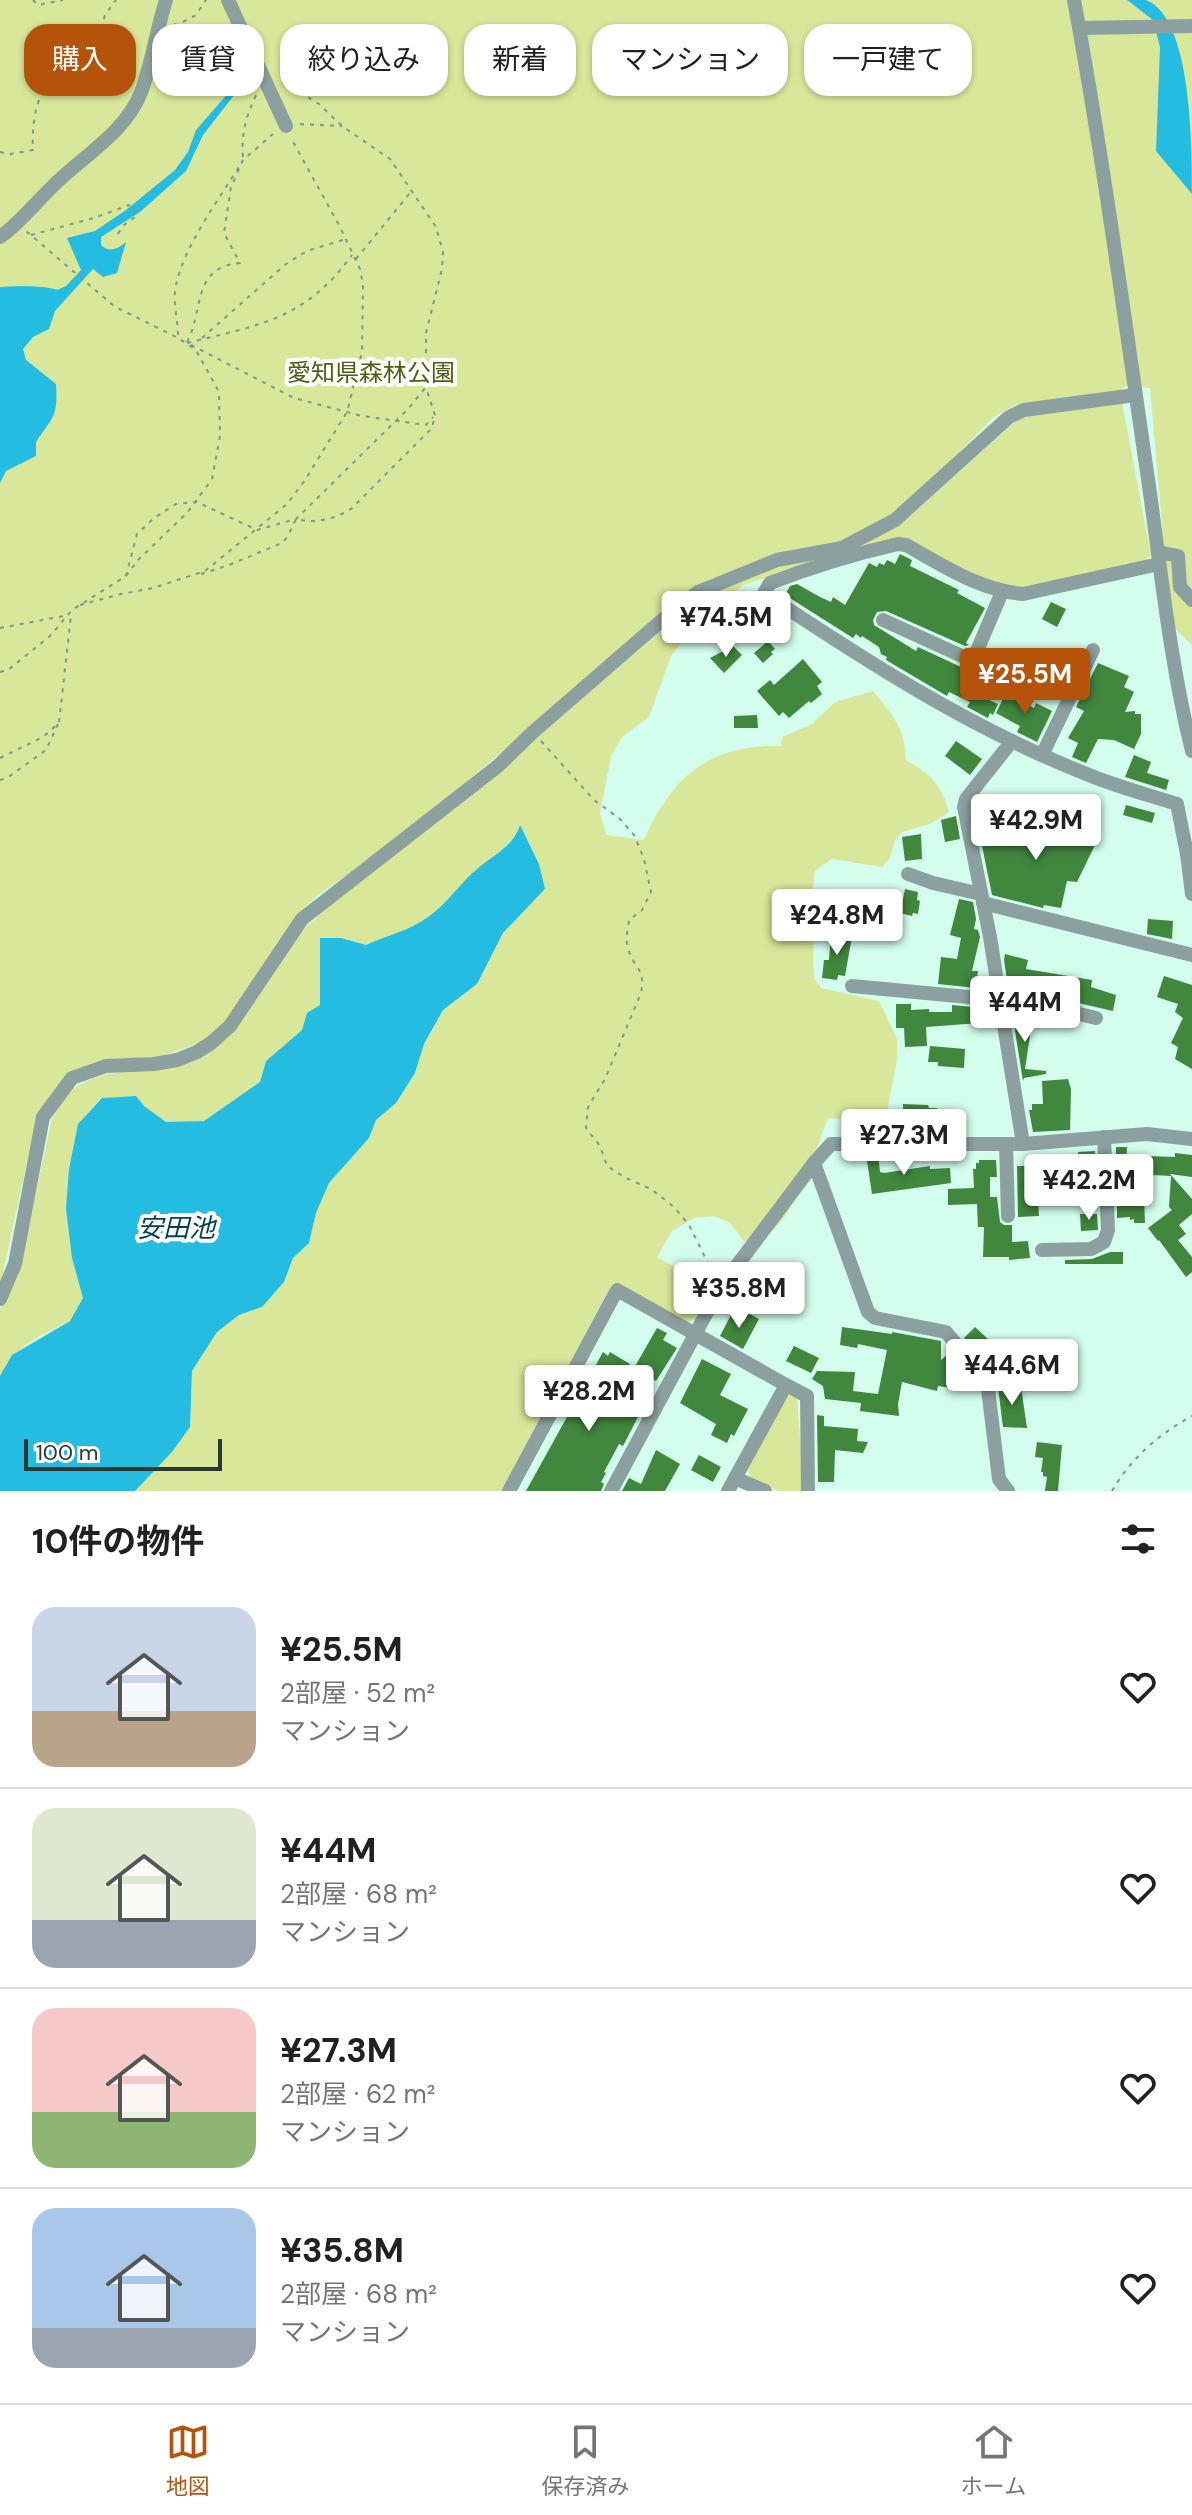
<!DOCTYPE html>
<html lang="ja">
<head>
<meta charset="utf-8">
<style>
	:root { --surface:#fff; --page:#f2f2f2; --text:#202124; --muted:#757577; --line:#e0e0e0; --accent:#b45309 }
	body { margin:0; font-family:"DM Sans","Noto Sans JP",sans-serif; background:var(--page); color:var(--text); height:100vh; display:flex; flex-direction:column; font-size:30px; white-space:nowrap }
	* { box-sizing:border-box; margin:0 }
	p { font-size:26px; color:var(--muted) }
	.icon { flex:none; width:44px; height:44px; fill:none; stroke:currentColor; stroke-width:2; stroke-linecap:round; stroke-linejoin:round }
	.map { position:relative; height:1491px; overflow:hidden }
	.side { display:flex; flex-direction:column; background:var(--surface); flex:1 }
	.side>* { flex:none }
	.banner { position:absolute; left:24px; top:24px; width:1144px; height:72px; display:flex; gap:16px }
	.scale { position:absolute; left:24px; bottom:20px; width:198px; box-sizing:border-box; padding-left:8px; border:4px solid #293a33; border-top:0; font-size:22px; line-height:28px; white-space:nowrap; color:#293a33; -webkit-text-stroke:6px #fff; paint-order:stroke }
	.price { position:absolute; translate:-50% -68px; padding:0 18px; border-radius:8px; background:#fff; color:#222; font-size:26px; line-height:52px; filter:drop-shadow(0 2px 4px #0008) }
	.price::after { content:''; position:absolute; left:50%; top:48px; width:24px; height:18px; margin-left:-12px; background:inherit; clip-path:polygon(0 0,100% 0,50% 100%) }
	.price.active { background:var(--accent); color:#fff }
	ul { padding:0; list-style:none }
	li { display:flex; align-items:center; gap:24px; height:200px; padding:0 32px }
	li+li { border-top:2px solid var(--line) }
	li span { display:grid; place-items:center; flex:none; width:224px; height:160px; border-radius:24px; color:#555 }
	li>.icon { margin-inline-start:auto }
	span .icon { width:96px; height:96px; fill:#fffc; stroke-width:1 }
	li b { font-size:34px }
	h2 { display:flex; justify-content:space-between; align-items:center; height:96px; padding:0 32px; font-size:34px }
	.pill { padding:0 28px; border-radius:24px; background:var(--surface); box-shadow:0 2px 6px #0004; font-size:28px; line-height:72px }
	.pill.active { background:var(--accent); color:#fff }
	.dock { display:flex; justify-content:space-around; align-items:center; height:112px; border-top:2px solid var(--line); background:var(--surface); font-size:22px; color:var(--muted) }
	.dock a { display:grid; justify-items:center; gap:4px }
	.dock .active { color:var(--accent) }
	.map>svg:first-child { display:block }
</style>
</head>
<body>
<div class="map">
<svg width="1192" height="1491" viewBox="0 0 1192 1491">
	<rect width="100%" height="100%" fill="#d3fdec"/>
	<!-- green -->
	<g fill="#d8e799">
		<path d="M0 0H1192V645L1171 625 1150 388 1126 386 1116 393 1084 398 1015 405 994 417 916 495 888 517 840 545 780 555 713 578 696 587 399 839 318 895 297 914 228 1020 205 1041 162 1056 106 1061 68 1073 37 1116 0 1286Z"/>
		<path d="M1122 402 1151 555 1142 563 1039 588 996 587 905 541 862 546 910 516 1016 421 1039 412Z"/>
		<path d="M823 560 743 585 691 630 671 656 649 717 622 737 611 756 600 813 606 835 644 840C672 776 710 744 781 746L782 737 812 724 835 702 873 691C893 715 905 728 906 760 931 774 941 784 949 812L930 824 902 832 895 840 890 858 882 867 832 859 815 871 808 922 813 939 814 978 821 988 879 1001 897 1039V1059L884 1128 847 1119 828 1118C816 1148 794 1225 762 1237 757 1240 749 1240 744 1241L730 1223 714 1216 694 1218 672 1231 657 1257 710 1287 695 1319 687 1322 613 1282 501 1491H135L172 1452 190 1427 192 1371 217 1332 239 1315 262 1307 284 1282 293 1258 309 1243 316 1213 329 1183 369 1138 376 1120 396 1103 415 1073 424 1044 443 1010 477 984 503 933 545 889C540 868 534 845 519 830 508 847 493 856 478 868 460 883 447 903 428 917 409 931 387 935 366 945L341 938 320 971V1005L307 1013 302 1030 266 1061 260 1082 204 1121 166 1122 143 1106 136 1096 101 1098 78 1124 66 1209 72 1258 83 1298 70 1321 38 1337 12 1355 0 1376V1309L18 1276 51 1123C77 1046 164 1089 219 1044L297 935 354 883 466 800 547 728 705 594 769 567 794 562Z"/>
		<path d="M786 1395 797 1397 804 1491H778L750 1477 748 1468Z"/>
	</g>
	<!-- water -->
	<g fill="#25bce2">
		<path d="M1127 0C1132 0 1141 0 1146 0 1192 18 1192 146 1192 194L1156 151 1160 47 1153 20Z"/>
		<path d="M240 72 246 74 242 85 203 135 186 171 140 212 101 237V245C109 253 118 249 126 242L117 273 103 277 93 269 55 311 49 329 33 337 23 349 26 360 56 384C58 418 53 416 36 442V456L6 471 0 483V287C15 286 45 285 57 290L66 286 81 270 67 238 95 231 126 210 175 170 188 152 196 130 237 83Z"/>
		<path d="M520 825 539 864 545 889 503 933 477 984 443 1010 424 1044 415 1073 396 1103 376 1120 369 1138 329 1183 316 1213 309 1243 293 1258 284 1282 262 1307 239 1315 217 1332 192 1371 190 1427 172 1452 135 1491H0V1376L12 1355 70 1321 83 1298 72 1258 66 1209 69 1169 78 1124 102 1098 136 1096 144 1106 166 1122 204 1121 260 1082 266 1061 302 1030 307 1013 320 1005V938H341L366 945C387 935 409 931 428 917 447 904 460 883 477 869 492 856 514 846 520 825Z"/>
	</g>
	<!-- building -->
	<g fill="#41873e">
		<path d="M900 554 912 560 910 566 959 590 957 593 985 608 966 643 969 645 965 646 886 611 877 612 873 620 874 625 916 651 918 647 976 674 973 680 977 682 974 689 982 692 980 696 998 704 993 715 990 713 988 718 967 707 970 702 949 692 947 696 886 660 887 657 881 654 879 647 862 636 861 638 856 634 853 638 785 595 790 586 797 584 820 597 831 602 833 597 845 605 869 563 877 567 879 563 884 565 887 560 895 564Z"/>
		<path d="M1051 602 1066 609 1057 627 1042 619Z"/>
		<path d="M768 641 775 649 771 652 773 654 763 663 754 653Z"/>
		<path d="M733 646 742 655 724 673 710 658Z"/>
		<path d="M803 659 822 682 817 686 822 694 811 703 809 701 789 718 783 712 779 716 757 691 770 680 774 685Z"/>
		<path d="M1098 663 1129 676 1124 687 1134 692 1125 712 1135 711V714H1141V734L1134 749 1114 740 1098 739 1086 763 1072 757 1078 743 1068 738 1084 711 1076 707Z"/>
		<path d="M1006 693 1034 708 1036 703 1052 711 1037 742 1017 732 1020 726 996 713Z"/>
		<path d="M757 715 758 728H734V716Z"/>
		<path d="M956 741 982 759 970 775 945 756Z"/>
		<path d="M1134 755 1151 762 1147 773 1169 780 1166 790 1125 777Z"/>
		<path d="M1126 805 1155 813 1152 823 1123 815Z"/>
		<path d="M1049 809 1070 817 1066 829 1096 843 1077 882 1067 881 1061 908 1044 905 1043 908 992 895 980 836 983 828 1022 846 1033 818 1044 822Z"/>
		<path d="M956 816 960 839 945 842 941 820Z"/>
		<path d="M921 834 922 859 905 861 902 837Z"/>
		<path d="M905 889 918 892 917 900 920 901 918 914 913 913 912 916 900 913Z"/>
		<path d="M959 899 973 902 976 919 974 929 978 930 980 937 972 971H978L976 988 938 984 941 957 957 959 961 938 950 935Z"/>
		<path d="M1148 919 1173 921 1172 939 1147 934Z"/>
		<path d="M831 934 852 936 845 976 838 975 837 980 822 978 824 960H829Z"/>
		<path d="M1005 954 1028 960 1026 969 1092 980 1091 987 1116 995 1113 1011 1008 987 1004 960Z"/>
		<path d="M1164 976 1192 985V1069L1175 1059 1178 1047 1171 1043 1183 1018 1175 1012 1178 1004 1157 997Z"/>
		<path d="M896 1004H911V1010L929 1009V1012H952V1005L991 1009 993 1022 926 1027 927 1046 905 1047 904 1028H896Z"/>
		<path d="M1017 1015 1033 1016 1025 1069 1046 1071V1074L1024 1078 1023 1081 1015 1031Z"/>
		<path d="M930 1046 965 1049 964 1068 938 1066V1062H928Z"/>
		<path d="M1068 1079 1071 1089 1070 1130 1033 1132 1029 1110H1032V1104H1043L1042 1081Z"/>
		<path d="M903 1104 928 1105 929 1108H937L939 1123H933V1134H908V1121H903Z"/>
		<path d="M1116 1147H1127L1126 1164 1148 1166V1156L1175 1157V1153L1192 1155V1177L1170 1174 1192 1199V1214L1179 1225 1186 1234 1178 1240 1192 1257V1272L1186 1277 1159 1240 1158 1241 1148 1228 1172 1210 1169 1207 1171 1176 1116 1173Z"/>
		<path d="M1095 1151 1096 1191 1082 1192 1078 1152Z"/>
		<path d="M866 1154H878L880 1172 884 1173 930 1166V1169L950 1168 951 1183 872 1194Z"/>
		<path d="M979 1160H996L997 1177H990V1197H997L1000 1222 1004 1225H1012V1242L1028 1241 1030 1258 1009 1260V1257H983L984 1227H978L977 1204 948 1205V1189L974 1188 973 1169H976V1163H979Z"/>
		<path d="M1017 1166H1031L1032 1200H1038L1039 1216 1018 1217Z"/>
		<path d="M1144 1197 1145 1223H1134V1219L1130 1220V1217L1117 1218V1198Z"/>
		<path d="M1080 1214H1097L1098 1230 1081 1231Z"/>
		<path d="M1110 1252H1123V1264H1065V1260L1092 1259Z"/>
		<path d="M748 1313 759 1319 743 1349 720 1336 731 1315 744 1322Z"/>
		<path d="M842 1327 892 1334V1332L941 1341V1360L950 1352 961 1366 958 1389 938 1386 937 1391 902 1382 898 1404 899 1416 860 1411 861 1403 825 1399 823 1386 812 1379 817 1371 855 1372 853 1391 878 1394 887 1350 858 1344 857 1348 840 1345Z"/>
		<path d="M975 1327 1003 1353 1012 1370 997 1379 982 1354 979 1356 964 1338Z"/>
		<path d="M657 1328 667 1333 663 1340 677 1348 656 1381 634 1368Z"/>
		<path d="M794 1346 819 1358 811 1373 786 1361Z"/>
		<path d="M603 1352 608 1356 610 1352 630 1364 616 1390 633 1399 627 1410 638 1417 623 1446 619 1444 604 1472 606 1473 601 1482 604 1484 601 1491H526Z"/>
		<path d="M702 1359 731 1374 720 1395 748 1409 734 1436 731 1434 727 1443 711 1435 716 1424 680 1403Z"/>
		<path d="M1018 1385 1021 1387 1027 1428 1003 1427 998 1387Z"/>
		<path d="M817 1415 824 1416V1426L858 1429 857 1441 868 1442 863 1453 835 1450 834 1482H818Z"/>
		<path d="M1037 1442 1062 1445 1058 1491H1045L1047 1477 1043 1476V1472H1041L1043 1458 1035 1457Z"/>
		<path d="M656 1450 680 1464 665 1491H622L629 1478 641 1484Z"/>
		<path d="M699 1455 721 1467 713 1482 691 1470Z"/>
	</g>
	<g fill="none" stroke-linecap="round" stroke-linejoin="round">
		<!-- path -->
		<g stroke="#7c998e" stroke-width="2" stroke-dasharray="4 6" stroke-linecap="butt">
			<path d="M33 0 38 5 63 0"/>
			<path d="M174 24 177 25 196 15 206 0"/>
			<path d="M166 50C205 49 193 70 232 39"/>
			<path d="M300 124 342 126"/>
			<path d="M0 152 11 154 33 150C32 130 34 102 47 86L62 87 77 82 93 55 105 15 116 0"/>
			<path d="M243 157C241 133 246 117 256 95"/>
			<path d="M31 235 94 218 129 205 138 215 124 225 115 238"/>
			<path d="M356 259 410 193"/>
			<path d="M178 335C178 318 172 302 176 285 184 247 218 200 239 167"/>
			<path d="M202 338 286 264 307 251 346 239"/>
			<path d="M187 342C204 312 191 267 240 263L224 233 231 187 243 160 273 134"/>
			<path d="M187 343C259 325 305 320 352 255"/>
			<path d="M191 345 294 398 362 416 426 425 433 417"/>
			<path d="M201 574 229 565 282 543 288 536 296 519C315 524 335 519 351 509L432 428 435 415 426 388"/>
			<path d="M126 576 137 534 154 518 176 504 197 502 257 530 296 519 408 409 426 387V333L442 269 443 252 436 227 390 159 342 126 319 104 281 81"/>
			<path d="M80 605 121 594 153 588 205 571 287 504 305 480 347 412 362 352 363 285 360 269 340 227 291 138"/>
			<path d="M0 628 69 615"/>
			<path d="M0 672 8 670 50 636 72 610 126 576 138 560 187 513 212 479 220 436 219 392 196 350 178 338 114 306 26 231"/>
			<path d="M541 741 594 800 620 819 634 835 644 859 651 892 642 910 629 920C628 928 625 939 628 948 633 969 646 967 641 993L605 1079 588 1107 586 1128 600 1146 607 1166 626 1178 651 1189 674 1207 689 1225 713 1273"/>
			<path d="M0 758 43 737 59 723 71 615"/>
			<path d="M0 780 7 778 46 750 58 724"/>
			<path d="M1112 1491C1131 1458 1159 1434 1192 1416"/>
		</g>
		<!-- minor -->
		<g stroke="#8ca09f" stroke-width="14">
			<path d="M228 0 286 126"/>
			<path d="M1074 0C1104 163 1126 329 1150 493 1162 580 1171 666 1192 751"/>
			<path d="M1080 28 1192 26"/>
			<path d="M0 237C21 222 35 203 54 185 84 155 126 133 142 90 152 61 157 29 166 0"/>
			<path d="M1158 552 1178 556 1180 587 1192 600"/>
			<path d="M1159 564 1023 594C979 590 944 566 906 545L898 544C854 554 812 567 770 583L764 593C866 661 970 728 1084 773 1114 786 1146 794 1177 804L1187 854"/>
			<path d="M883 620 964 657 976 653 1002 592"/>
			<path d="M1012 741 966 799 964 807 990 937 1023 1144"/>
			<path d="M1042 755 1093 650"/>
			<path d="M1192 852 1187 854 1192 894"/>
			<path d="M908 874 933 883 981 894"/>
			<path d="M983 903 1192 955"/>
			<path d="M852 986 1000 1000"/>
			<path d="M999 995 1096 1018"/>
			<path d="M1006 1144 1008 1216"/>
			<path d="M814 1163 868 1312 875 1318 946 1332 987 1381 999 1479 1008 1491"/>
			<path d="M1042 1250 1091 1249 1104 1242 1108 1230 1104 1137"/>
			<path d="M0 1299 15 1264 43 1117 72 1078 106 1066 154 1064 177 1060 197 1052 211 1043 230 1026 302 919 498 766 533 732 668 615 698 592 777 560 842 548 895 520 1009 417 1024 410 1135 395"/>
			<path d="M786 1385 807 1396 808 1491"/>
			<path d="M735 1478 765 1491"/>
			<path d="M509 1491 617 1290 786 1385 728 1491"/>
			<path d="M611 1491 720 1288 814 1163 831 1144H1023L1147 1134 1192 1139"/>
		</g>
	</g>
	<g text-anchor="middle" stroke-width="8" stroke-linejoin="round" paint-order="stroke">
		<!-- park labels -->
		<g font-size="24" fill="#525c13" stroke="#fff">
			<text x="371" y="381">愛知県森林公園</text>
		</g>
		<!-- water labels -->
		<g font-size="26" font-style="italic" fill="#034353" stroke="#fff">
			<text x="176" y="1237">安田池</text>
		</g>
	</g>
</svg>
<div class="scale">100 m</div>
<b class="price" style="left:726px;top:659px">¥74.5M</b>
<b class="price active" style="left:1025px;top:716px">¥25.5M</b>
<b class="price" style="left:1036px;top:862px">¥42.9M</b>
<b class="price" style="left:837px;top:957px">¥24.8M</b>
<b class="price" style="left:1025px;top:1044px">¥44M</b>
<b class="price" style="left:904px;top:1177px">¥27.3M</b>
<b class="price" style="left:1089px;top:1222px">¥42.2M</b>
<b class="price" style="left:739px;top:1330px">¥35.8M</b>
<b class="price" style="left:1012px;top:1407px">¥44.6M</b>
<b class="price" style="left:589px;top:1433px">¥28.2M</b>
<div class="banner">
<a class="pill active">購入</a>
<a class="pill">賃貸</a>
<a class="pill">絞り込み</a>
<a class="pill">新着</a>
<a class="pill">マンション</a>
<a class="pill">一戸建て</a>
</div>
</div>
<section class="side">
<h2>10件の物件<svg class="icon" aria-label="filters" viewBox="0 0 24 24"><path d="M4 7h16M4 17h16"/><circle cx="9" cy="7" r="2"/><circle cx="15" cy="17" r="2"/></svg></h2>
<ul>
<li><span style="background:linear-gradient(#c9d6e8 65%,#b9a48a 0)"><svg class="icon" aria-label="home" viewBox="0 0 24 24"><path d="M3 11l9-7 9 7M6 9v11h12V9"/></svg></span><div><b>¥25.5M</b><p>2部屋 · 52 m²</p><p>マンション</p></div><svg class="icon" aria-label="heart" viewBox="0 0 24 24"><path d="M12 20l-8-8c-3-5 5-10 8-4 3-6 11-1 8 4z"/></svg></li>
<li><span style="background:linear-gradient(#dfe7d0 70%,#9aa5b1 0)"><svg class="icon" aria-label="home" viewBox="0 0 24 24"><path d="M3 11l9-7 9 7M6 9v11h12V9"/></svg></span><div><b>¥44M</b><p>2部屋 · 68 m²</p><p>マンション</p></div><svg class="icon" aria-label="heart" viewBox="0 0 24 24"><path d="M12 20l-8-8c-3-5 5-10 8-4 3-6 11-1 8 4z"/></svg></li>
<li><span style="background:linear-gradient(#f6c9c9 65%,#8fb573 0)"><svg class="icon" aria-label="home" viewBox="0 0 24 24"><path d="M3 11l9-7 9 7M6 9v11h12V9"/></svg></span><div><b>¥27.3M</b><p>2部屋 · 62 m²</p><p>マンション</p></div><svg class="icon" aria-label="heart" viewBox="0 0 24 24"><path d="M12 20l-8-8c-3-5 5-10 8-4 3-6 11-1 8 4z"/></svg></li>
<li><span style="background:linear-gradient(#a9c7e8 75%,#9aa5b1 0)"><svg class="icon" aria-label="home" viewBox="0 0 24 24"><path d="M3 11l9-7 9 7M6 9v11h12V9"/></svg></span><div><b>¥35.8M</b><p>2部屋 · 68 m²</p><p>マンション</p></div><svg class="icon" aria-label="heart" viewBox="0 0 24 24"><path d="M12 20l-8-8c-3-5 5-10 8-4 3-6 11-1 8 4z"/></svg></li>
</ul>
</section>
<nav class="dock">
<a class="active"><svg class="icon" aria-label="map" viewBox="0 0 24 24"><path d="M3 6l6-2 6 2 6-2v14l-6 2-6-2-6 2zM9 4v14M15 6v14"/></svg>地図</a>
<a><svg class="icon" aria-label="saved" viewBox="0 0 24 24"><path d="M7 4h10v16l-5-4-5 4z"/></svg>保存済み</a>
<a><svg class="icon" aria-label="home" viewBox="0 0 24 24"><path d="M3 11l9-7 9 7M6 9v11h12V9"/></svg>ホーム</a>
</nav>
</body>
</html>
